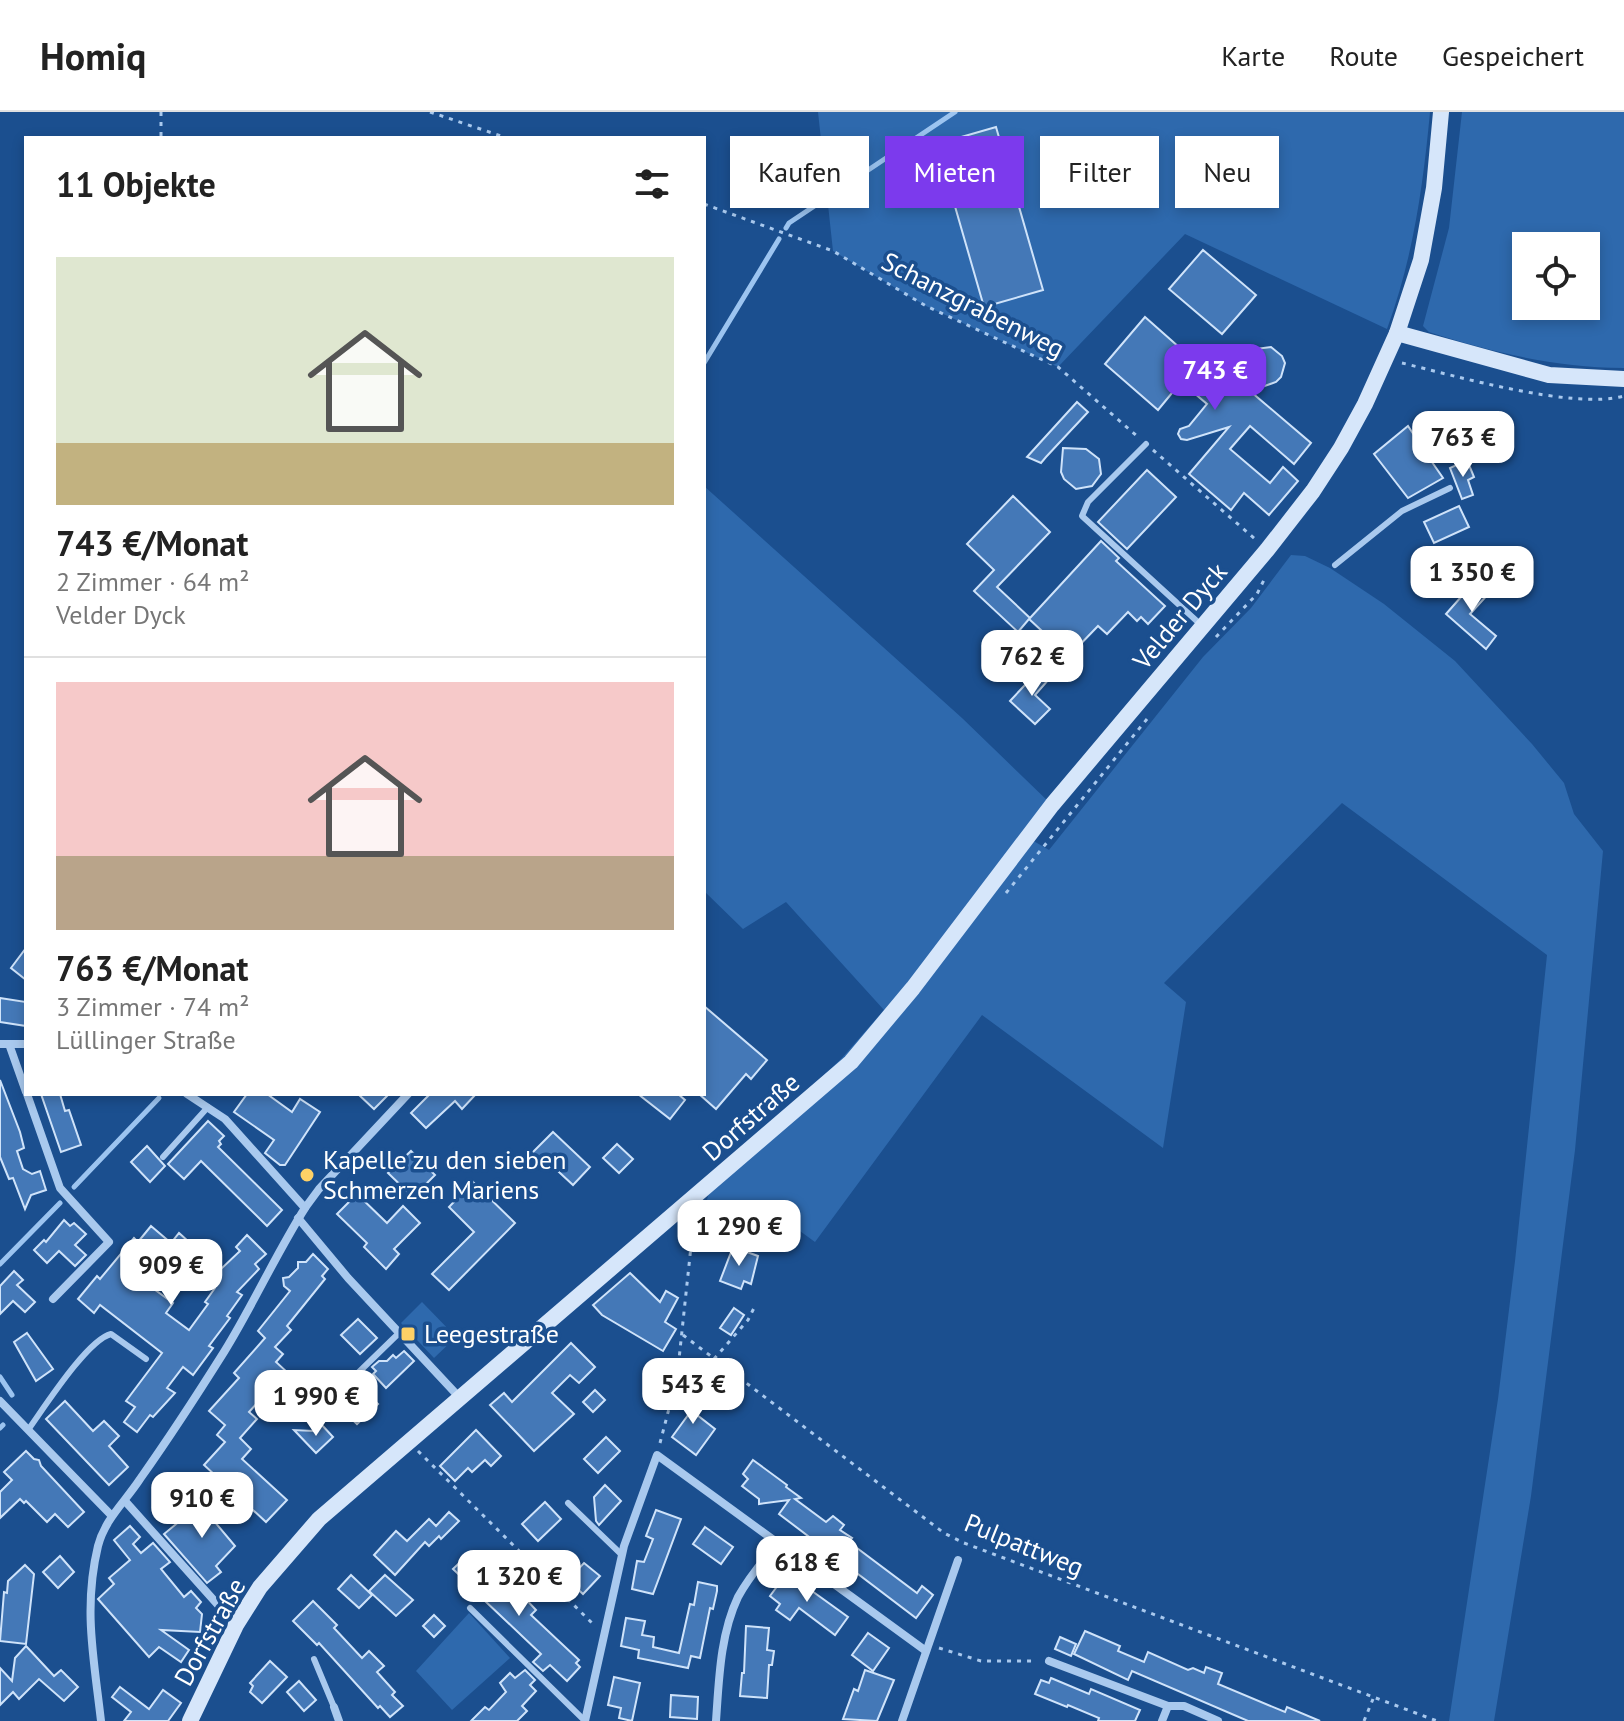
<!DOCTYPE html>
<html lang="de">
<head>
<meta charset="utf-8">
<style>
	:root { --surface:#fff; --page:#f2f2f2; --text:#222; --muted:#767676; --line:#e0e0e0; --accent:#7c3aed }
	body { margin:0; font-family:"PT Sans",sans-serif; background:var(--page); color:var(--text); height:100vh; display:flex; flex-direction:column; font-size:30px; white-space:nowrap }
	* { box-sizing:border-box; margin:0 }
	p { font-size:26px; color:var(--muted) }
	.icon { flex:none; width:44px; height:44px; fill:none; stroke:currentColor; stroke-width:2; stroke-linecap:round; stroke-linejoin:round }
	.map { position:relative; flex:1; overflow:hidden }
	.sheet { position:absolute; left:24px; top:24px; width:682px; height:960px; display:flex; flex-direction:column; background:var(--surface); border-radius:0px; box-shadow:0 4px 12px #0003 }
	.sheet>* { flex:none }
	.top-card { position:absolute; left:730px; top:24px; width:760px; height:72px; display:flex; gap:16px }
	.fabs { position:absolute; left:1512px; top:120px; display:grid; gap:16px }
	.fabs a { display:grid; place-items:center; width:88px; height:88px; border-radius:0px; background:var(--surface); box-shadow:0 4px 12px #0003; font-size:40px }
	.price { position:absolute; translate:-50% -68px; padding:0 18px; border-radius:16px; background:#fff; color:#222; font-size:26px; line-height:52px; filter:drop-shadow(0 2px 4px #0008) }
	.price::after { content:''; position:absolute; left:50%; top:48px; width:24px; height:18px; margin-left:-12px; background:inherit; clip-path:polygon(0 0,100% 0,50% 100%) }
	.price.on { background:var(--accent); color:#fff }
	ul { padding:0; list-style:none }
	li { display:grid; align-content:center; gap:16px; height:424px; padding:0 32px }
	li+li { border-top:2px solid var(--line) }
	li span { display:grid; place-items:center; height:248px; border-radius:0px; color:#555 }
	li>.icon { margin-inline-start:auto }
	span .icon { width:144px; height:144px; fill:#fffc; stroke-width:1 }
	li b { font-size:34px }
	h2 { display:flex; justify-content:space-between; align-items:center; height:96px; padding:0 32px; font-size:34px }
	.pill { padding:0 28px; border-radius:0px; background:var(--surface); box-shadow:0 4px 12px #0003; font-size:28px; line-height:72px }
	.pill.on { background:var(--accent); color:#fff }
	header { display:flex; align-items:center; gap:48px; box-sizing:border-box; height:112px; padding:0 40px; background:var(--surface); border-bottom:2px solid var(--line) }
	header strong { font-size:38px }
	nav { display:flex; gap:44px; margin-inline-start:auto; font-size:28px }
	.map>svg:first-child { display:block }
</style>
</head>
<body>
<header>
<strong>Homiq</strong>
<nav><a>Karte</a><a>Route</a><a>Gespeichert</a></nav>
</header>
<div class="map">
<svg width="1624" height="1609" viewBox="0 0 1624 1609">
	<rect width="100%" height="100%" fill="#1b4f8f"/>
	<!-- green -->
	<g fill="#2e69ad" fill-rule="evenodd">
		<path d="M818 0H1430C1423 75 1413 146 1387 217L1185 122 1058 255 926 194 833 139Z"/>
		<path d="M1462 0H1624V256C1553 255 1495 241 1429 220L1423 214 1449 116ZM1526 134H1586V194H1526Z"/>
		<path d="M704 374 962 606 1052 693 1025 724 1049 738 1203 545 1251 496 1291 443 1305 444 1330 456 1384 492 1455 549 1532 632 1564 671 1574 702 1603 739 1575 1038 1531 1384 1494 1609H1449L1498 1287 1515 1149 1547 843 1342 691 1164 871 1186 890 1163 1036 982 903 815 1130 757 1088C740 1098 715 1118 698 1124L714 1060 794 992 842 946 884 898 786 790 743 817 704 779Z"/>
		<path d="M422 1190 456 1225 434 1246 401 1211Z"/>
		<path d="M469 1501 510 1546 452 1598 416 1559Z"/>
	</g>
	<g fill="none" stroke-linecap="round" stroke-linejoin="round">
		<!-- stream -->
		<g stroke="#9cc4f0" stroke-width="5">
			<path d="M786 116 789 111 955 0"/>
			<path d="M704 251 779 127"/>
			<path d="M74 1075 159 986"/>
			<path d="M0 1152 60 1091"/>
			<path d="M0 1265 12 1283"/>
			<path d="M0 1316 3 1313"/>
		</g>
	</g>
	<!-- building -->
	<g fill="#4478b7" stroke="#cfe3fa" stroke-width="2" fill-rule="evenodd">
		<path d="M996 15 1043 178 984 195 937 32Z"/>
		<path d="M1203 138 1256 183 1222 222 1169 177Z"/>
		<path d="M1145 205 1223 274 1232 264 1246 275 1247 249 1256 237 1271 235 1282 244 1285 251 1281 265 1276 270 1250 279 1311 331 1294 352 1250 314 1230 337 1270 371 1283 355 1298 369 1269 403 1244 381 1231 398 1189 362 1229 315 1187 328 1181 327 1178 322 1180 317 1189 314 1207 292 1181 270 1158 298 1105 252Z"/>
		<path d="M1077 290 1088 300 1046 345 1041 351 1027 345Z"/>
		<path d="M1462 311 1466 322 1425 340 1443 366 1408 386 1374 342 1408 314 1418 329Z"/>
		<path d="M1063 336 1086 337 1099 347 1101 362 1092 374 1076 377 1064 367 1061 360Z"/>
		<path d="M1467 348 1474 365 1468 368 1473 383 1462 387 1450 356Z"/>
		<path d="M1147 358 1176 385 1127 437 1098 410Z"/>
		<path d="M1013 384 1050 420 997 475 1030 506 1101 429 1119 446 1116 449 1165 494 1148 512 1141 505 1137 509 1128 500 1107 522 1098 514 1069 544 1029 507 1018 520 974 479 994 458 967 432Z"/>
		<path d="M1459 394 1469 415 1434 431 1424 410Z"/>
		<path d="M1476 468 1490 480 1470 502 1496 524 1486 537 1446 502Z"/>
		<path d="M1039 558 1049 567 1035 583 1050 597 1035 612 1010 589Z"/>
		<path d="M26 836V868L11 856Z"/>
		<path d="M0 886 26 890V914L0 910Z"/>
		<path d="M704 894 767 948 751 967 746 962 716 997 699 982H704Z"/>
		<path d="M0 968 20 1020 24 1036 17 1039 23 1057 32 1062 40 1059 46 1078 31 1083 25 1097 13 1066 9 1067 0 1045Z"/>
		<path d="M41 982H60L65 999 69 998 81 1033 61 1040Z"/>
		<path d="M247 982H267L292 1000 300 987 320 1000 285 1053H280L265 1041 274 1028 234 1000Z"/>
		<path d="M358 982H389L374 997Z"/>
		<path d="M430 982H476L462 997 455 989 426 1016 411 1001Z"/>
		<path d="M638 982H678L685 988 670 1007Z"/>
		<path d="M208 1009 224 1024 219 1029 221 1032 218 1035 282 1098 267 1114 201 1049 184 1067 168 1052Z"/>
		<path d="M553 1020 590 1055 573 1073 546 1048 541 1054 530 1043Z"/>
		<path d="M617 1032 633 1047 619 1061 603 1046Z"/>
		<path d="M147 1034 165 1054 150 1070 131 1050Z"/>
		<path d="M411 1039 435 1063 413 1085 388 1061Z"/>
		<path d="M473 1070 515 1111 449 1178 432 1162 474 1120 449 1095Z"/>
		<path d="M357 1082 387 1111 403 1094 420 1111 394 1137 399 1142 386 1157 364 1135 367 1131 337 1102Z"/>
		<path d="M64 1108 70 1114 74 1111 86 1122 75 1133 86 1143 75 1154 59 1139 47 1151 34 1138 44 1128 46 1130Z"/>
		<path d="M151 1114 171 1131 179 1121 220 1158 240 1139 236 1135 247 1123 266 1142 255 1152 259 1157 237 1180 242 1183 227 1204 230 1206 209 1234 213 1236 193 1263 183 1255 167 1276 175 1281 153 1305 150 1303 137 1320 124 1310 135 1295 126 1289 162 1241 100 1193 94 1201 78 1187 97 1164 100 1167 134 1126 138 1130ZM181 1146 215 1176 205 1190 208 1192 189 1218 166 1201 173 1191 154 1177Z"/>
		<path d="M733 1135 758 1144 751 1172 744 1169 741 1177 720 1169Z"/>
		<path d="M313 1142 328 1157 322 1164 325 1167 287 1214 291 1218 275 1235 283 1242 276 1250 288 1261 272 1281 269 1278 249 1300 257 1307 240 1326 251 1337 242 1347 287 1388 266 1410 204 1353 225 1330 217 1323 225 1313 209 1299 239 1266 234 1261 265 1226 258 1219 290 1179 284 1174 283 1166 289 1165 298 1156V1150H306Z"/>
		<path d="M14 1159 23 1168 17 1173 35 1190 25 1200 13 1189 0 1202V1174Z"/>
		<path d="M630 1161 660 1190 666 1179 678 1186 665 1210 676 1217 663 1239 602 1203 593 1193Z"/>
		<path d="M734 1196 744 1203 731 1223 720 1216Z"/>
		<path d="M358 1207 377 1226 360 1242 341 1223Z"/>
		<path d="M27 1221 53 1257 36 1269 14 1230Z"/>
		<path d="M571 1231 595 1255 579 1271 570 1263 552 1281 574 1302 534 1339 490 1293 504 1281 512 1290Z"/>
		<path d="M404 1239 414 1249 386 1276 373 1262 376 1259 372 1255 379 1249H387L393 1243 396 1246Z"/>
		<path d="M595 1278 605 1288 593 1300 583 1290Z"/>
		<path d="M689 1278 702 1287 692 1299 715 1317 696 1343 672 1325 691 1299 679 1290Z"/>
		<path d="M356 1279 364 1288 369 1283 378 1292 357 1312 339 1295Z"/>
		<path d="M65 1289 93 1319 104 1309 119 1324 109 1334 128 1355 109 1373 46 1307Z"/>
		<path d="M321 1312 333 1325 316 1341 294 1318 314 1319Z"/>
		<path d="M476 1318 501 1344 491 1354 485 1348 472 1360 468 1356 455 1369 440 1354Z"/>
		<path d="M606 1325 620 1339 598 1361 584 1347Z"/>
		<path d="M26 1339 34 1347 39 1348 41 1354 84 1400 68 1415 55 1402 47 1410 26 1389 24 1391 20 1387 0 1406V1380L12 1368 4 1360Z"/>
		<path d="M753 1348 787 1373 786 1375 801 1386 795 1387 826 1410 833 1404 844 1413 840 1418 852 1426 850 1428 857 1436 917 1481 922 1474 933 1483 916 1506 779 1402 789 1388 759 1392V1387L742 1374 748 1367 743 1362Z"/>
		<path d="M605 1373 621 1389 599 1413 596 1409 594 1385Z"/>
		<path d="M209 1385 222 1402 214 1409 235 1434 216 1454 221 1460 207 1471 164 1422Z"/>
		<path d="M545 1390 561 1407 538 1429 522 1412Z"/>
		<path d="M656 1398 681 1407 653 1482 632 1477 637 1449 644 1450 653 1427 646 1424Z"/>
		<path d="M449 1400 459 1409 441 1427 439 1424 429 1434 425 1430 395 1463 374 1443 396 1419 407 1429 429 1407 436 1414Z"/>
		<path d="M130 1414 140 1425 133 1432 141 1441 153 1431 170 1450 161 1457 184 1485 191 1479 201 1490 196 1496 202 1502 200 1520 161 1518 189 1538 181 1550 159 1535 149 1545 98 1487 114 1472 109 1466 130 1448 114 1428Z"/>
		<path d="M705 1415 733 1435 721 1452 693 1432Z"/>
		<path d="M470 1441 515 1488 521 1482 536 1498 531 1503 579 1548 576 1551 580 1555 567 1569 550 1553 543 1559 533 1550 541 1542 483 1487 474 1473 472 1475 453 1457Z"/>
		<path d="M60 1444 74 1460 58 1476 43 1460Z"/>
		<path d="M584 1451 600 1464 583 1482 568 1468Z"/>
		<path d="M25 1453 34 1462 26 1532 0 1529 4 1480 7 1481 8 1469Z"/>
		<path d="M787 1461 848 1505 835 1523 799 1496 790 1508 776 1498 780 1492 770 1484Z"/>
		<path d="M351 1463 372 1483 359 1496 338 1477Z"/>
		<path d="M385 1463 413 1488 396 1504 369 1479Z"/>
		<path d="M698 1470 717 1474V1479L713 1497 710 1496 700 1546 691 1544 688 1556 638 1546 639 1538 621 1534 626 1506 645 1509 642 1523 654 1525 653 1535 679 1541 690 1492 694 1493Z"/>
		<path d="M313 1489 337 1513 334 1516 362 1546 369 1539 384 1554 377 1560 395 1580 392 1583 403 1594 390 1605 380 1594 378 1596 319 1531 317 1533 293 1509Z"/>
		<path d="M434 1503 445 1514 434 1525 423 1514Z"/>
		<path d="M746 1514 769 1516 767 1538 774 1539 772 1553H769L767 1586 740 1584 742 1561H744Z"/>
		<path d="M1085 1519 1120 1534 1118 1539 1144 1550 1148 1540 1188 1558 1193 1556 1204 1561 1206 1555 1222 1561 1218 1572 1285 1600 1287 1595 1320 1609H1248L1132 1559 1128 1568 1074 1542Z"/>
		<path d="M868 1521 889 1536 873 1559 852 1543Z"/>
		<path d="M1060 1525 1076 1532 1071 1544 1055 1537Z"/>
		<path d="M26 1534 54 1564 61 1558 78 1575 64 1589 39 1567 19 1587 13 1580 0 1593V1556L12 1569 15 1546Z"/>
		<path d="M270 1549 287 1565 262 1591 250 1580 253 1574 250 1571Z"/>
		<path d="M525 1558 535 1568 530 1573 536 1579 522 1594 527 1599 517 1609H471L485 1595 489 1598 506 1580 500 1571 510 1561 515 1566Z"/>
		<path d="M865 1558 894 1568 877 1609 843 1607 854 1577 858 1579Z"/>
		<path d="M614 1565 640 1571 632 1609 619 1606 621 1596 608 1593Z"/>
		<path d="M1051 1566 1089 1582 1091 1577 1140 1598 1135 1609H1098L1099 1606 1068 1593 1067 1595 1035 1582 1041 1568 1049 1571Z"/>
		<path d="M299 1569 316 1588 304 1599 287 1580Z"/>
		<path d="M120 1575 149 1597 163 1578 181 1591 168 1609H124L131 1600 112 1585Z"/>
		<path d="M671 1583 698 1585 697 1607 670 1605Z"/>
	</g>
	<g fill="none" stroke-linecap="round" stroke-linejoin="round">
		<!-- path -->
		<g stroke="#a9c9ee" stroke-width="3" stroke-dasharray="4 6" stroke-linecap="butt">
			<path d="M161 0V26"/>
			<path d="M430 0 507 26"/>
			<path d="M704 92 833 139 926 194 1058 255 1138 325"/>
			<path d="M1402 251C1456 264 1573 298 1624 284"/>
			<path d="M1153 338 1255 427"/>
			<path d="M1216 525 1257 482 1265 466"/>
			<path d="M1006 781 1147 607"/>
			<path d="M683 1223 944 1421 964 1431 1437 1609"/>
			<path d="M714 1247 748 1208 755 1194"/>
			<path d="M660 1331 677 1266 694 1106"/>
			<path d="M418 1339 595 1514"/>
			<path d="M939 1536 981 1549H1037"/>
			<path d="M1364 1609 1373 1587"/>
		</g>
		<!-- lane -->
		<g stroke="#a9c9ee" stroke-width="6">
			<path d="M1146 332 1088 390 1082 404 1200 512"/>
			<path d="M1335 453 1402 399 1450 376"/>
			<path d="M163 1045 208 995"/>
			<path d="M324 1294 399 1221"/>
			<path d="M28 1318C44 1296 87 1228 111 1222L146 1247"/>
			<path d="M568 1391 622 1443"/>
			<path d="M470 1496 585 1609"/>
			<path d="M314 1547 334 1595"/>
		</g>
		<!-- street -->
		<g stroke="#a9c9ee" stroke-width="8">
			<path d="M0 932H26"/>
			<path d="M9 932 26 980"/>
			<path d="M27 982 60 1076 109 1130 53 1187"/>
			<path d="M187 982 225 1007 305 1096"/>
			<path d="M298 1106 348 1166 460 1286"/>
			<path d="M0 1289 111 1403"/>
			<path d="M125 1389 236 1513"/>
			<path d="M1049 1549 1168 1594"/>
			<path d="M334 1595 339 1609"/>
			<path d="M101 1609C94 1547 83 1496 98 1434 105 1407 125 1390 140 1367 169 1326 197 1283 224 1240 253 1193 276 1142 305 1096L319 1077 408 982"/>
			<path d="M585 1609 624 1434 657 1343 926 1539"/>
			<path d="M716 1609C719 1568 720 1523 738 1485 749 1465 764 1447 779 1430"/>
			<path d="M902 1609 958 1448"/>
			<path d="M1162 1609 1168 1594H1184L1218 1609"/>
		</g>
		<!-- secondary -->
		<g stroke="#d6e6fa" stroke-width="16">
			<path d="M1397 221 1549 263 1624 267"/>
			<path d="M190 1609 236 1513 260 1475 319 1407 851 950 913 876 1052 693 1267 438 1313 379 1341 336 1365 292 1397 221 1421 148 1434 76 1441 0"/>
		</g>
	</g>
	<!-- markers -->
	<g fill="#ffd166" stroke="#1b4f8f" stroke-width="3">
		<circle cx="307" cy="1063" r="8"/>
		<rect x="400" y="1214" width="16" height="16" rx="4"/>
	</g>
	<g text-anchor="middle" stroke-width="7" stroke-linejoin="round" paint-order="stroke">
		<!-- street labels -->
		<g font-size="26" fill="#fff" stroke="#1b4f8f">
			<text transform="translate(973 193) rotate(27)" y="9">Schanzgrabenweg</text>
			<text transform="translate(1180 504) rotate(-50)" y="9">Velder Dyck</text>
			<text transform="translate(751 1005) rotate(-41)" y="9">Dorfstraße</text>
			<text transform="translate(1024 1433) rotate(22)" y="9">Pulpattweg</text>
			<text transform="translate(210 1520) rotate(-61)" y="9">Dorfstraße</text>
		</g>
		<!-- poi labels -->
		<g font-size="26" fill="#fff" stroke="#1b4f8f" text-anchor="start">
			<text x="323" y="1057">Kapelle zu den sieben<tspan x="323" dy="30">Schmerzen Mariens</tspan></text>
			<text x="424" y="1231">Leegestraße</text>
		</g>
	</g>
</svg>
<div class="fabs">
<a><svg class="icon" aria-label="locate" viewBox="0 0 24 24"><circle cx="12" cy="12" r="6"/><path d="M12 2v4M12 18v4M2 12h4M18 12h4"/></svg></a>
</div>
<b class="price on" style="left:1215px;top:300px">743 €</b>
<b class="price" style="left:1463px;top:367px">763 €</b>
<b class="price" style="left:1472px;top:502px">1 350 €</b>
<b class="price" style="left:1032px;top:586px">762 €</b>
<b class="price" style="left:739px;top:1156px">1 290 €</b>
<b class="price" style="left:171px;top:1195px">909 €</b>
<b class="price" style="left:693px;top:1314px">543 €</b>
<b class="price" style="left:316px;top:1326px">1 990 €</b>
<b class="price" style="left:202px;top:1428px">910 €</b>
<b class="price" style="left:807px;top:1492px">618 €</b>
<b class="price" style="left:519px;top:1506px">1 320 €</b>
<div class="top-card">
<a class="pill">Kaufen</a>
<a class="pill on">Mieten</a>
<a class="pill">Filter</a>
<a class="pill">Neu</a>
</div>
<section class="sheet">
<h2>11 Objekte<svg class="icon" aria-label="filters" viewBox="0 0 24 24"><path d="M4 7h16M4 17h16"/><circle cx="9" cy="7" r="2"/><circle cx="15" cy="17" r="2"/></svg></h2>
<ul>
<li><span style="background:linear-gradient(#dfe7d0 75%,#c2b280 0)"><svg class="icon" aria-label="home" viewBox="0 0 24 24"><path d="M3 11l9-7 9 7M6 9v11h12V9"/></svg></span><div><b>743 €/Monat</b><p>2 Zimmer · 64 m²</p><p>Velder Dyck</p></div></li>
<li><span style="background:linear-gradient(#f6c9c9 70%,#b9a48a 0)"><svg class="icon" aria-label="home" viewBox="0 0 24 24"><path d="M3 11l9-7 9 7M6 9v11h12V9"/></svg></span><div><b>763 €/Monat</b><p>3 Zimmer · 74 m²</p><p>Lüllinger Straße</p></div></li>
</ul>
</section>
</div>
</body>
</html>
